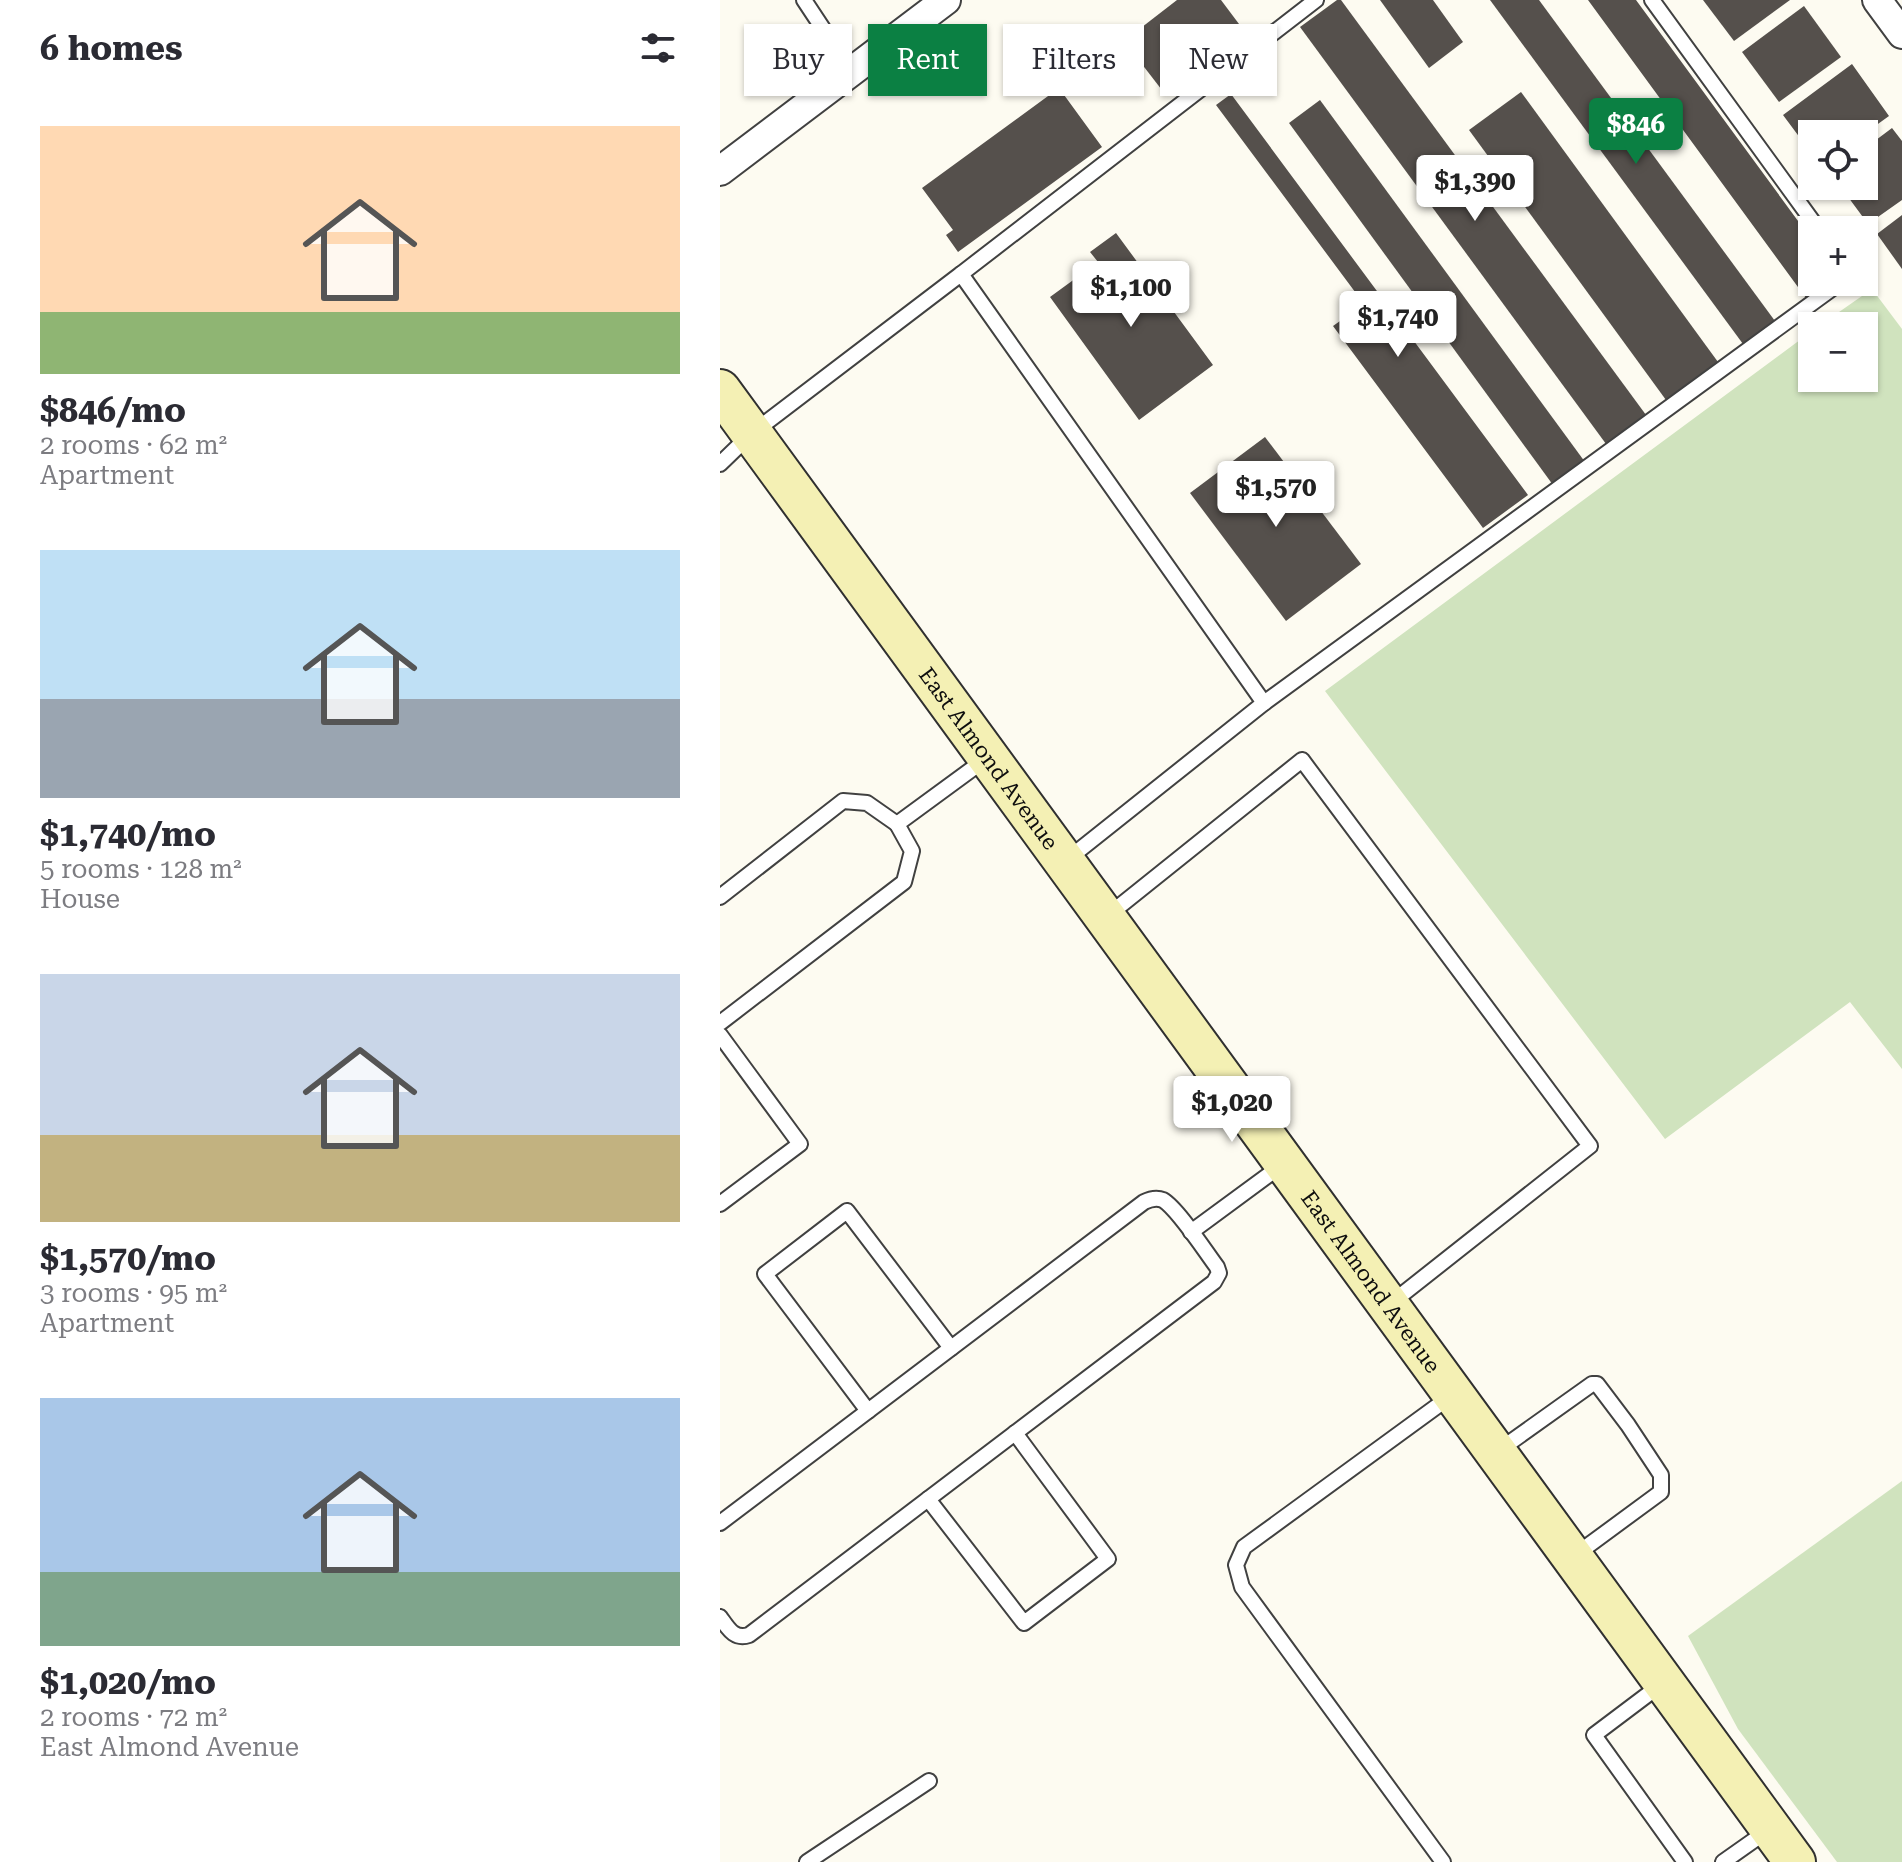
<!DOCTYPE html>
<html lang="en">
<head>
<meta charset="utf-8">
<style>
	:root { --surface:#fff; --page:#f7f7f7; --text:#2b2b33; --muted:#7c7c81; --accent:#0b8043 }
	body { margin:0; font-family:"Roboto Serif",serif; background:var(--page); color:var(--text); height:100vh; display:flex; flex-direction:column; font-size:30px; white-space:nowrap }
	* { box-sizing:border-box; margin:0 }
	p { font-size:26px; color:var(--muted) }
	.icon { flex:none; width:44px; height:44px; fill:none; stroke:currentColor; stroke-width:2; stroke-linecap:round; stroke-linejoin:round }
	.map { position:relative; flex:1; overflow:hidden }
	.side { display:flex; flex-direction:column; background:var(--surface); width:720px }
	.side>* { flex:none }
	.banner { position:absolute; left:24px; top:24px; width:760px; height:72px; display:flex; gap:16px }
	.fabs { position:absolute; left:1078px; top:120px; display:grid; gap:16px }
	.fabs a { display:grid; place-items:center; width:80px; height:80px; border-radius:0px; background:var(--surface); box-shadow:0 2px 6px #0004; font-size:40px }
	.price { position:absolute; translate:-50% -68px; padding:0 18px; border-radius:8px; background:#fff; color:#222; font-size:26px; line-height:52px; filter:drop-shadow(0 2px 4px #0008) }
	.price::after { content:''; position:absolute; left:50%; top:48px; width:24px; height:18px; margin-left:-12px; background:inherit; clip-path:polygon(0 0,100% 0,50% 100%) }
	.price.selected { background:var(--accent); color:#fff }
	ul { padding:0; list-style:none }
	li { display:grid; align-content:center; gap:16px; height:424px; padding:0 40px }
	li span { display:grid; place-items:center; height:248px; border-radius:0px; color:#555 }
	li>.icon { margin-inline-start:auto }
	span .icon { width:144px; height:144px; fill:#fffc; stroke-width:1 }
	li b { font-size:34px }
	h2 { display:flex; justify-content:space-between; align-items:center; height:96px; padding:0 40px; font-size:34px }
	.chip { padding:0 28px; border-radius:0px; background:var(--surface); box-shadow:0 2px 6px #0004; font-size:28px; line-height:72px }
	.chip.selected { background:var(--accent); color:#fff }
	main { display:flex; flex:1; min-height:0 }
	.map>svg:first-child { display:block }
</style>
</head>
<body>
<main>
<section class="side">
<h2>6 homes<svg class="icon" aria-label="filters" viewBox="0 0 24 24"><path d="M4 7h16M4 17h16"/><circle cx="9" cy="7" r="2"/><circle cx="15" cy="17" r="2"/></svg></h2>
<ul>
<li><span style="background:linear-gradient(#ffd9b3 75%,#8fb573 0)"><svg class="icon" aria-label="home" viewBox="0 0 24 24"><path d="M3 11l9-7 9 7M6 9v11h12V9"/></svg></span><div><b>$846/mo</b><p>2 rooms · 62 m²</p><p>Apartment</p></div></li>
<li><span style="background:linear-gradient(#bfe0f5 60%,#9aa5b1 0)"><svg class="icon" aria-label="home" viewBox="0 0 24 24"><path d="M3 11l9-7 9 7M6 9v11h12V9"/></svg></span><div><b>$1,740/mo</b><p>5 rooms · 128 m²</p><p>House</p></div></li>
<li><span style="background:linear-gradient(#c9d6e8 65%,#c2b280 0)"><svg class="icon" aria-label="home" viewBox="0 0 24 24"><path d="M3 11l9-7 9 7M6 9v11h12V9"/></svg></span><div><b>$1,570/mo</b><p>3 rooms · 95 m²</p><p>Apartment</p></div></li>
<li><span style="background:linear-gradient(#a9c7e8 70%,#7fa58c 0)"><svg class="icon" aria-label="home" viewBox="0 0 24 24"><path d="M3 11l9-7 9 7M6 9v11h12V9"/></svg></span><div><b>$1,020/mo</b><p>2 rooms · 72 m²</p><p>East Almond Avenue</p></div></li>
</ul>
</section>
<div class="map">
<svg width="1182" height="1862" viewBox="0 0 1182 1862">
	<rect width="100%" height="100%" fill="#fdfbf1"/>
	<!-- green -->
	<g fill="#d0e3be">
		<path d="M1152 289 1182 329V1069L1130 1002 945 1139 605 691 1092 331V378H1144V326H1099Z"/>
		<path d="M1182 1481V1862H1117L1018 1729 968 1636Z"/>
	</g>
	<!-- building -->
	<g fill="#55504c">
		<path d="M457 0H501L525 32 445 94 404 41Z"/>
		<path d="M617 0H621L929 419 889 448 580 27Z"/>
		<path d="M660 0H713L743 42 709 68Z"/>
		<path d="M770 0H819L1055 321 1023 344Z"/>
		<path d="M868 0H916L1092 240V282H1108L1086 298Z"/>
		<path d="M983 0H1070L1014 41Z"/>
		<path d="M1084 6 1121 57 1059 102 1022 52Z"/>
		<path d="M1132 64 1169 116 1144 134H1092V154L1063 115Z"/>
		<path d="M339 88 382 147 238 252 226 235 233 230 202 188Z"/>
		<path d="M801 92 998 362 946 400 749 130Z"/>
		<path d="M511 94 808 495 763 528 613 326 644 304 496 105Z"/>
		<path d="M600 100 865 462 833 485 569 123Z"/>
		<path d="M1172 128 1182 141V200L1148 224 1120 186H1144V149Z"/>
		<path d="M1182 215V269L1157 234Z"/>
		<path d="M396 233 493 365 419 420 330 297 378 262 370 252Z"/>
		<path d="M545 437 641 564 566 621 470 493Z"/>
	</g>
	<g fill="none" stroke-linecap="round" stroke-linejoin="round">
		<!-- service casing -->
		<g stroke="#414141" stroke-width="18">
			<g id="service">
				<path d="M84 0 131 71"/>
				<path d="M932 0 1099 230"/>
				<path d="M241 274 596 0"/>
				<path d="M0 464 31 434 241 274 544 703"/>
				<path d="M348 859 544 703 1121 282"/>
				<path d="M0 897 123 801 147 803 177 824"/>
				<path d="M386 917 582 760 870 1146 670 1304"/>
				<path d="M0 1023 184 882 192 851 177 824 267 758"/>
				<path d="M0 1035 80 1144 0 1204"/>
				<path d="M471 1232 562 1165"/>
				<path d="M148 1411 45 1274 127 1211 231 1348"/>
				<path d="M778 1451 872 1384H877L908 1425 941 1475V1492L854 1556"/>
				<path d="M208 1499 304 1623 388 1559 295 1433"/>
				<path d="M0 1523 424 1202C430 1199 436 1197 443 1200 458 1209 485 1251 497 1267L499 1273 494 1282 29 1635C14 1640 8 1628 0 1617"/>
				<path d="M943 1683 874 1735 965 1862"/>
				<path d="M87 1862 209 1781"/>
				<path d="M723 1862 522 1587 516 1565 524 1547 731 1396"/>
				<path d="M1003 1862 1047 1831"/>
			</g>
		</g>
		<!-- minor casing -->
		<g stroke="#414141" stroke-width="32">
			<g id="minor">
				<path d="M1157 0 1182 34"/>
				<path d="M0 171 226 0"/>
			</g>
		</g>
		<!-- secondary casing -->
		<g stroke="#303030" stroke-width="44">
			<g id="secondary">
				<path id="s1" d="M0 390 1075 1862"/>
			</g>
		</g>
		<!-- service -->
		<use href="#service" stroke="#fff" stroke-width="14"/>
		<!-- minor -->
		<use href="#minor" stroke="#fff" stroke-width="28"/>
		<!-- secondary -->
		<use href="#secondary" stroke="#f4f0b4" stroke-width="40"/>
	</g>
	<g text-anchor="middle" stroke-width="8" stroke-linejoin="round" paint-order="stroke">
		<!-- street labels -->
		<g font-size="22" fill="#0e0e0e" stroke="#fff">
			<text dy="8" stroke="none"><textPath href="#s1" startOffset="456">East Almond Avenue</textPath></text>
			<text dy="8" stroke="none"><textPath href="#s1" startOffset="1104">East Almond Avenue</textPath></text>
		</g>
	</g>
</svg>
<div class="fabs">
<a><svg class="icon" aria-label="locate" viewBox="0 0 24 24"><circle cx="12" cy="12" r="6"/><path d="M12 2v4M12 18v4M2 12h4M18 12h4"/></svg></a>
<a>+</a>
<a>−</a>
</div>
<b class="price selected" style="left:916px;top:166px">$846</b>
<b class="price" style="left:755px;top:223px">$1,390</b>
<b class="price" style="left:411px;top:329px">$1,100</b>
<b class="price" style="left:678px;top:359px">$1,740</b>
<b class="price" style="left:556px;top:529px">$1,570</b>
<b class="price" style="left:512px;top:1144px">$1,020</b>
<div class="banner">
<a class="chip">Buy</a>
<a class="chip selected">Rent</a>
<a class="chip">Filters</a>
<a class="chip">New</a>
</div>
</div>
</main>
</body>
</html>
